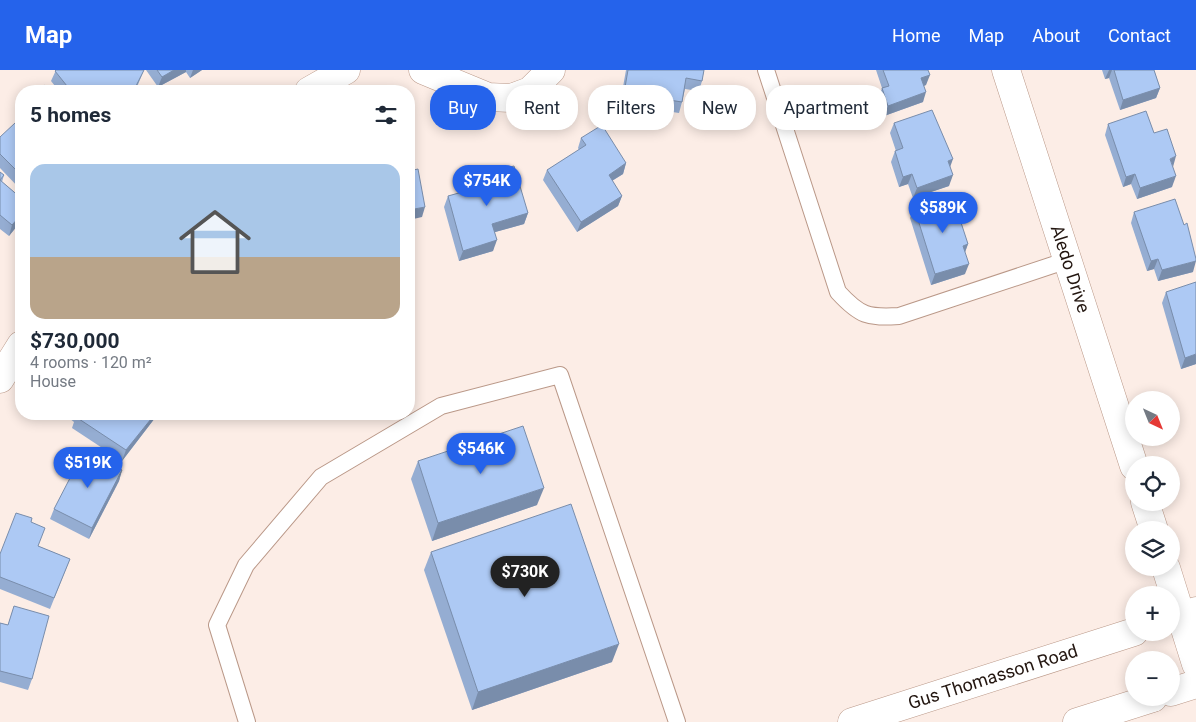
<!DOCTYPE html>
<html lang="en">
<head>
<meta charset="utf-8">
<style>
	:root { --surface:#fff; --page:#f2f2f3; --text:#1f2937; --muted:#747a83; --line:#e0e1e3; --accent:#2563eb }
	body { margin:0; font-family:Roboto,sans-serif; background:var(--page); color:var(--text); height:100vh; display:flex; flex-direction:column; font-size:19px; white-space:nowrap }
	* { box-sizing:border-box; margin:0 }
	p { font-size:16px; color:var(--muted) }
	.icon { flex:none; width:28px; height:28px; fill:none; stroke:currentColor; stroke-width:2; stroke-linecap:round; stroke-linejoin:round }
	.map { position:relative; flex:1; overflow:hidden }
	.sheet { position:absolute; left:15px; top:15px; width:400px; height:335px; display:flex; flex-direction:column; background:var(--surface); border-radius:20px; box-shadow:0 2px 12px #0003 }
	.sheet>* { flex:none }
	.banner { position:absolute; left:430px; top:15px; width:475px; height:45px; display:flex; gap:10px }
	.needle { width:32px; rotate:137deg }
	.buttons { position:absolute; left:1125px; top:321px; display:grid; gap:10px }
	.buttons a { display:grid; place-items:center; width:55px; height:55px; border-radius:50%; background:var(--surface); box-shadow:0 2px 12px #0003; font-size:25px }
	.price { position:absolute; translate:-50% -42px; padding:0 11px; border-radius:18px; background:var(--accent); color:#fff; font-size:16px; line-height:32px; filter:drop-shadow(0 1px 2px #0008) }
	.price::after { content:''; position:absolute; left:50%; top:30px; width:15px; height:11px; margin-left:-8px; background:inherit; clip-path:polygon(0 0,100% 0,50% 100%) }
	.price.on { background:#222; color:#fff }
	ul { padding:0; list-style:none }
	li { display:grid; align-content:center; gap:10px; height:265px; padding:0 15px }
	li+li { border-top:1px solid var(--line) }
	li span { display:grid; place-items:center; height:155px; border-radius:15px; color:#555 }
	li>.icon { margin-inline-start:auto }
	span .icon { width:90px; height:90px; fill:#fffc; stroke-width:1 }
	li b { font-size:21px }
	h2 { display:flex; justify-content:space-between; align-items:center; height:60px; padding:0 15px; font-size:21px }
	.chip { padding:0 18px; border-radius:20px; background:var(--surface); box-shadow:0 2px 12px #0003; font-size:18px; line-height:45px }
	.chip.on { background:var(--accent); color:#fff }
	header { display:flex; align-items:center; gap:30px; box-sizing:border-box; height:70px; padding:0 25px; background:var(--accent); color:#fff }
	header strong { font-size:24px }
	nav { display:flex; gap:28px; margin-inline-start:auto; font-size:18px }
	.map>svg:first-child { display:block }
</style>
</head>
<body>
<header>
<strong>Map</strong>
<nav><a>Home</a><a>Map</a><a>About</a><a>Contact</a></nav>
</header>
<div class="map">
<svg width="1196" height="652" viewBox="0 0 1196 652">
	<rect width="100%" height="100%" fill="#fcede6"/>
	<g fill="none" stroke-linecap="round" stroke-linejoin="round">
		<!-- service casing -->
		<g stroke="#ba9888" stroke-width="18">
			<g id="service">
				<path d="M766 0 838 222C860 246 868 248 899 246L1068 190"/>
				<path d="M247 652 217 555 246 495 321 407 441 336 560 305 677 652"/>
			</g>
		</g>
		<!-- minor casing -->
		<g stroke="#ba9888" stroke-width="29">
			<g id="minor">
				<path d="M423 0 488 27 511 28 530 21 551 0"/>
				<path id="s1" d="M1006 0 1134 396"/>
				<path d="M309 21 346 0"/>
				<path d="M0 309 21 275"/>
				<path d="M1145 432 1154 460"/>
				<path d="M1166 498 1196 594"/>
			</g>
		</g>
		<!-- secondary casing -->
		<g stroke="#ba9888" stroke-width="29">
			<g id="secondary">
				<path d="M1171 549 1196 541"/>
				<path d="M1171 622 1196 614"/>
				<path id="s2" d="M852 652 1134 562"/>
				<path d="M1077 652 1153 628"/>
			</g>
		</g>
		<!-- service -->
		<use href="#service" stroke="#fff" stroke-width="16"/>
		<!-- minor -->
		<use href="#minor" stroke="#fff" stroke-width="28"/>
		<!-- secondary -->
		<use href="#secondary" stroke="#fff" stroke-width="28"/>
	</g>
	<!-- wall -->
	<g fill="#95add2">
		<path d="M56 0H144L137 17 140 21H59L51 11Z"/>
		<path d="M146 0H202L190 8 186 2 158 17Z"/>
		<path d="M626 0H704L702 11 699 21 685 19 682 32 679 43 620 34Z"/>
		<path d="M876 0H928L926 15 924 16 923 32 884 46 878 29 882 18Z"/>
		<path d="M1102 0H1154L1160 18 1156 28 1120 40 1109 8 1105 9Z"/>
		<path d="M894 53 950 97 949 116 913 128 908 114 899 117 891 92 895 81H896L890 63Z"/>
		<path d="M1108 54 1154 63 1172 97V117L1137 129 1131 114 1123 117 1105 65Z"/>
		<path d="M21 59V120L0 98V67Z"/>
		<path d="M581 68 626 93 623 104 612 111 622 126 618 136 577 162 543 110 547 100 579 80 578 78Z"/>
		<path d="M0 102 4 105 2 112 21 128V151L9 166 0 159Z"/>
		<path d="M477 106 528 143 524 154 495 162 493 181 459 191 444 137 448 126 474 119V117Z"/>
		<path d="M914 137 968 174 965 182V204L931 215 910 148Z"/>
		<path d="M1134 142 1193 202 1158 211 1154 199 1147 201 1131 153Z"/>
		<path d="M1166 222 1196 294 1181 299 1162 233Z"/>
		<path d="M70 344H158L122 391 72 358 74 352 69 348Z"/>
		<path d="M418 391 537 435 432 471 411 409Z"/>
		<path d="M122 400 119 411 89 469 50 449 54 439Z"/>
		<path d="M31 452 38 476 70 489 50 539 0 519V484Z"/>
		<path d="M431 482 612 592 472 640 424 500Z"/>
		<path d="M14 536 32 609 28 620 0 612V553L8 555Z"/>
	</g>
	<!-- shaded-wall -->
	<g fill="#798dab">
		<path d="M174 0H186V2L158 17 162 7Z"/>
		<path d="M193 0H202L190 8Z"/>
		<path d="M1109 0H1112L1109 8 1105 9Z"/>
		<path d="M930 5 926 15 917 18 921 8Z"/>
		<path d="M1160 18 1156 28 1120 40 1123 30Z"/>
		<path d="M926 22 923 32 884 46 888 36Z"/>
		<path d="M1176 86 1173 97 1170 89Z"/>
		<path d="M953 89 949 100 948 91Z"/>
		<path d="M626 93 623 104 605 115 609 105Z"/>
		<path d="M912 104 908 114 899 117 903 107Z"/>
		<path d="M1135 104 1131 114 1123 117 1126 107Z"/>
		<path d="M953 105 949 116 913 128 917 118Z"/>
		<path d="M1176 106 1172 117 1137 129 1140 118Z"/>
		<path d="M622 126 618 136 577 162 581 152Z"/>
		<path d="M425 137 422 147 409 150V140Z"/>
		<path d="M528 143 524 154 488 164 492 154Z"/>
		<path d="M21 145V151L9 166 12 155Z"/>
		<path d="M497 170 493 181 459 191 463 181Z"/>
		<path d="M968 174 964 185 963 176Z"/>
		<path d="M1158 189 1154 199 1147 201 1151 191Z"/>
		<path d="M1196 191 1193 202 1158 211 1162 200Z"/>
		<path d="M969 194 965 204 931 215 935 204Z"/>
		<path d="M1196 284V294L1181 299 1185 288Z"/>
		<path d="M155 344H158L122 391 126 380Z"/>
		<path d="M122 400 119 411 89 469 92 458Z"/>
		<path d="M544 418 537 435 432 471 438 453Z"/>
		<path d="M619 574 612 592 472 640 478 622Z"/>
	</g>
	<!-- building -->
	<g fill="#adc9f4" stroke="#798dab">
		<path d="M56 0H144L136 16 140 21H71L55 1Z"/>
		<path d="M157 0H174L162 7Z"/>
		<path d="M628 0H704L702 11 686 8 682 32 624 23Z"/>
		<path d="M883 0H928L930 5 921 8 926 22 888 36 882 18 889 16Z"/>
		<path d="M1114 0H1154L1160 18 1123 30Z"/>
		<path d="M45 15 51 21H38Z"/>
		<path d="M932 40 953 89 948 91 953 105 917 118 912 104 903 107 895 81 903 78 894 53Z"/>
		<path d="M1146 41 1154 63 1167 59 1176 86 1170 89 1176 106 1140 118 1135 104 1126 107 1108 54Z"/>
		<path d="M15 53 21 59V105L0 84V67Z"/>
		<path d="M602 55 626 93 609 105 622 126 581 152 547 100 586 75 581 68Z"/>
		<path d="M514 96 528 143 492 154 497 170 463 181 448 126 480 117 477 106Z"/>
		<path d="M418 99 425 137 409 140V101Z"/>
		<path d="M0 102 4 105 0 110 21 128V145L12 155 0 145Z"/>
		<path d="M952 125 968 174 963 176 969 194 935 204 914 137Z"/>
		<path d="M1175 129 1184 155 1187 153 1196 189V191L1162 200 1158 189 1151 191 1134 142Z"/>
		<path d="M1196 212V284L1185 288 1166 222Z"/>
		<path d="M78 344H155L126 380 76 347Z"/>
		<path d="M523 356 544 418 438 453 418 391Z"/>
		<path d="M84 381 122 400 92 458 54 439Z"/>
		<path d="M571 434 619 574 478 622 431 482Z"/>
		<path d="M16 443 32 448 31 452 45 458 38 476 70 489 54 528 0 507V484Z"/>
		<path d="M14 536 49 546 32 609 0 601V553L8 555Z"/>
	</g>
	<g text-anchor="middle" stroke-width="4.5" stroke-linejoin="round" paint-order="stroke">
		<!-- street labels -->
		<g font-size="18" fill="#231610" stroke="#fdfdfd">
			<text dy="6" stroke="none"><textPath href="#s1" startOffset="209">Aledo Drive</textPath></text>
			<text dy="6" stroke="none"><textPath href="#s2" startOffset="148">Gus Thomasson Road</textPath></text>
		</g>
	</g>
</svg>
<div class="buttons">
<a><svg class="needle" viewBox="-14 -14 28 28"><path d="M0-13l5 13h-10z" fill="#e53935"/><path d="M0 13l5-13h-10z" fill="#747a83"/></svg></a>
<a><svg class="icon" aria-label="locate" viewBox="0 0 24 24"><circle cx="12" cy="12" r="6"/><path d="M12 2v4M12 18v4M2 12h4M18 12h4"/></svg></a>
<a><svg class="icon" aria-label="layers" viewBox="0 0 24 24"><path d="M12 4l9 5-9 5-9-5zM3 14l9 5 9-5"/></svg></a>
<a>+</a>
<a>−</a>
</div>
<b class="price" style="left:487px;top:137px">$754K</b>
<b class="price" style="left:943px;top:164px">$589K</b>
<b class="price" style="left:481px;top:405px">$546K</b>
<b class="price" style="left:88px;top:419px">$519K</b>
<b class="price on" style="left:525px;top:528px">$730K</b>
<div class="banner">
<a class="chip on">Buy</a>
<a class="chip">Rent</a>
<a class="chip">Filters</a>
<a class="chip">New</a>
<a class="chip">Apartment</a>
</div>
<section class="sheet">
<h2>5 homes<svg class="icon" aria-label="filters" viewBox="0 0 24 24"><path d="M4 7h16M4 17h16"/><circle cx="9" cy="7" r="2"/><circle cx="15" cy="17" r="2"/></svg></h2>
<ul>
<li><span style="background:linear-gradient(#a9c7e8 60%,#b9a48a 0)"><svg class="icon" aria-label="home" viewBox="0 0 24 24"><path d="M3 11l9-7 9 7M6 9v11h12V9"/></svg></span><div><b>$730,000</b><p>4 rooms · 120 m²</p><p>House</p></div></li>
</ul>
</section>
</div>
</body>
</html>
